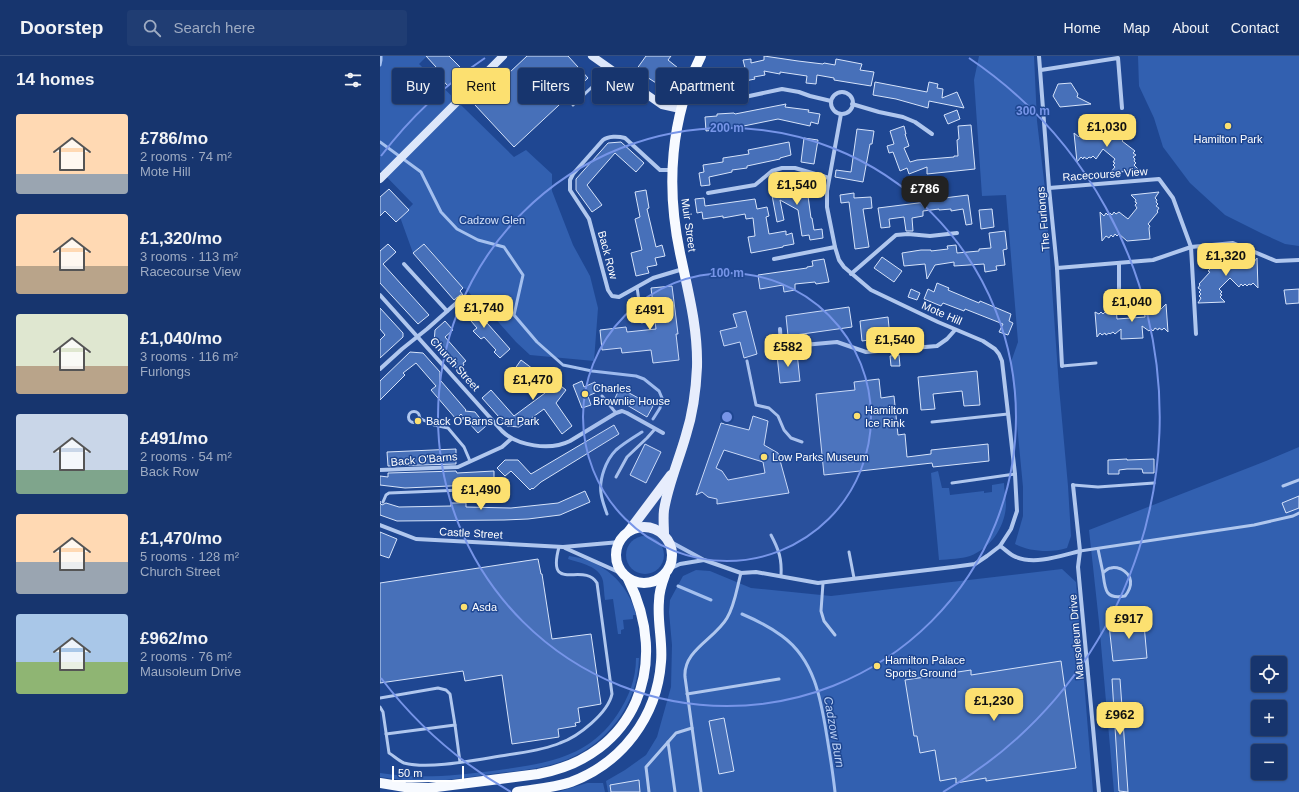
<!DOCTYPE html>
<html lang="en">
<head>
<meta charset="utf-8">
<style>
	:root { --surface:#17356e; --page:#203d73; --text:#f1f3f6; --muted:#9eabc2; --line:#365081; --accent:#fce070 }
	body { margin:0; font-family:Helvetica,sans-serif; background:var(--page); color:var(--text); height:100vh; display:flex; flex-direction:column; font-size:15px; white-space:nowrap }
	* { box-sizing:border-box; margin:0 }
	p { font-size:13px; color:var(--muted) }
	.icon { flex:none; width:22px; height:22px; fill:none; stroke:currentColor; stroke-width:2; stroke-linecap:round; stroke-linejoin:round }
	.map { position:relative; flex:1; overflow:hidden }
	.side { display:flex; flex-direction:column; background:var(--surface); width:380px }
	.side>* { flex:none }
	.guide { position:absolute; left:12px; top:12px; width:380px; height:36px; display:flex; gap:8px }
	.controls { position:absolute; left:871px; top:600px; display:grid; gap:8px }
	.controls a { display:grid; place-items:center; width:36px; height:36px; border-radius:4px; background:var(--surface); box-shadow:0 1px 3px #0004,0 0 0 1px var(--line); font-size:20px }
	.scale { position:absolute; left:12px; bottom:10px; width:72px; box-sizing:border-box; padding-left:4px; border:2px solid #fff; border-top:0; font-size:11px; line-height:14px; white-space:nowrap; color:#fff; -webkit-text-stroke:3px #1f4792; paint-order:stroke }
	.price { position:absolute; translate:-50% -34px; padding:0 9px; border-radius:8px; background:var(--accent); color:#111; font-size:13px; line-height:26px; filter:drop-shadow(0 1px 2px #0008) }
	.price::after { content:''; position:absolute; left:50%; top:24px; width:12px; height:9px; margin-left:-6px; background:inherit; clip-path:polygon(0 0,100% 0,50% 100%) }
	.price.selected { background:#222; color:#fff }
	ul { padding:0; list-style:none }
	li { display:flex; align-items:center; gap:12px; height:100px; padding:0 16px }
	li span { display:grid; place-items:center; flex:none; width:112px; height:80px; border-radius:4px; color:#555 }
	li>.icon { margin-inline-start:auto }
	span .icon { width:48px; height:48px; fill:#fffc; stroke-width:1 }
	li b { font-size:17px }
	h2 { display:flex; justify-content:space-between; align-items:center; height:48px; padding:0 16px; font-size:17px }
	.chip { padding:0 14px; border-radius:4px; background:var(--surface); box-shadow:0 1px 3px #0004,0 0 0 1px var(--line); font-size:14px; line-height:36px }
	.chip.selected { background:var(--accent); color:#111 }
	header { display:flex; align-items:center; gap:24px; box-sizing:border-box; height:56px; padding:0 20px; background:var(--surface); border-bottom:1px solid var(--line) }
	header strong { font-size:19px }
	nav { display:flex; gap:22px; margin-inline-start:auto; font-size:14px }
	.search { width:280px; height:36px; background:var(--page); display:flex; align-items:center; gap:10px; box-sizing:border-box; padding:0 14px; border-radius:4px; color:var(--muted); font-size:15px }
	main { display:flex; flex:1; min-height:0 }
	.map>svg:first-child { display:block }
</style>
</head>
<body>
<header>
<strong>Doorstep</strong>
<div class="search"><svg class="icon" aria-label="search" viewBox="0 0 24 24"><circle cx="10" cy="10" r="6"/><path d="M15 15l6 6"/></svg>Search here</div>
<nav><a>Home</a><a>Map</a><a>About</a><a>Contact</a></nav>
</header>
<main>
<section class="side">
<h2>14 homes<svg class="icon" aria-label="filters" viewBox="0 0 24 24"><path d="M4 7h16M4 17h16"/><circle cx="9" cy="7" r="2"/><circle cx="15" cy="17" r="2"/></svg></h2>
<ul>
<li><span style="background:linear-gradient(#ffd9b3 75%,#9aa5b1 0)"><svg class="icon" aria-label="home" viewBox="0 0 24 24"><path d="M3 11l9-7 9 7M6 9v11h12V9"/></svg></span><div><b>£786/mo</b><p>2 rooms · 74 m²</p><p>Mote Hill</p></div></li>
<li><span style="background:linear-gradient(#ffd9b3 65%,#b9a48a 0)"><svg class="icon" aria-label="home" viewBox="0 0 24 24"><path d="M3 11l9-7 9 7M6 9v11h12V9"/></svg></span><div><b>£1,320/mo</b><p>3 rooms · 113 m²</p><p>Racecourse View</p></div></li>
<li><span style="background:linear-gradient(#dfe7d0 65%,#b9a48a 0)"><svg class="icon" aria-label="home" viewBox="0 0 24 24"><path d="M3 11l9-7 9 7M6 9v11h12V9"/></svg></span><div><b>£1,040/mo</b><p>3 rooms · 116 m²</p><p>Furlongs</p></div></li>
<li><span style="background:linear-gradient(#c9d6e8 70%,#7fa58c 0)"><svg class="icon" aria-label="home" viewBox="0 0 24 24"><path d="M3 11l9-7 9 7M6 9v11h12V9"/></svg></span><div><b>£491/mo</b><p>2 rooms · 54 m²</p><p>Back Row</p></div></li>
<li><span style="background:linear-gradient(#ffd9b3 60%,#9aa5b1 0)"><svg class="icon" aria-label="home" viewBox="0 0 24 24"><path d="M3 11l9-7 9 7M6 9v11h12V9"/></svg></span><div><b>£1,470/mo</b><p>5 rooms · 128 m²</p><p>Church Street</p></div></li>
<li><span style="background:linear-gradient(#a9c7e8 60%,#8fb573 0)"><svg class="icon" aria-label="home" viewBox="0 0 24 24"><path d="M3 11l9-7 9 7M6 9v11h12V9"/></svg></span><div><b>£962/mo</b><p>2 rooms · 76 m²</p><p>Mausoleum Drive</p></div></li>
</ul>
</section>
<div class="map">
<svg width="919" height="736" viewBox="0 0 919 736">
	<rect width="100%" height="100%" fill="#1f4792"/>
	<!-- green -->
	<g fill="#3260b0" fill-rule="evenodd">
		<path d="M0 0H47L39 8 134 101 146 94 172 118V135L193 189 210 220 218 252 214 305 150 299 136 286 95 240 93 241 86 233 83 232 45 188 33 197 20 161 33 148 0 114Z"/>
		<path d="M599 0H654L657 65 665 133 679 331 688 430 691 480 687 492C673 497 649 496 635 488L643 460V431L631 306 638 286 626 139 602 140 594 24Z"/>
		<path d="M758 0H919V190L905 188 883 178 845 159 810 127 783 91 774 62 759 30Z"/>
		<path d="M919 391V736H734L719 566 709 474 886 405ZM878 607H900V629H878ZM878 651H900V673H878ZM878 695H900V717H878Z"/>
		<path d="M558 415 562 432H569L570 439 604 435V437L612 436V429L624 427C624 434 626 442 626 449 625 471 611 492 590 500 581 503 569 503 559 504L551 417Z"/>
		<circle cx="265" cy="499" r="19"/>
		<path d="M189 500C222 504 248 526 256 559H253V563L243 564 244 573 241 574V578H238L233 543 225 544C224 538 224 531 223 525 220 510 200 507 188 503Z"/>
		<path d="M682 513 696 526 713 736H228L226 725 245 714 266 699 277 681 291 631 292 589 289 556 290 544 303 520 316 514 330 515 371 532 451 540Z"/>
		<path d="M256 602H259C258 650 225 691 180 706 158 714 134 715 111 718 91 721 71 724 51 725 34 726 17 723 0 721V717C39 723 73 720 112 715 161 708 207 704 237 659 249 641 256 623 256 602Z"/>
		<path d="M207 727H223L225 736H178Z"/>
	</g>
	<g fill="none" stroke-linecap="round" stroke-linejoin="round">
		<!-- stream -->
		<g stroke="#a4c0ef" stroke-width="3">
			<path d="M0 9 1 4V0"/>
			<path d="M0 86 41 116 61 156 77 173 98 184 124 191 143 219 134 259 157 286 183 309 212 315 256 320 264 323 279 335 282 342 280 352 273 363"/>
			<path d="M227 458C225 452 222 445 221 437 219 423 226 404 236 394 244 387 254 381 262 376"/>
			<path d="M298 530 331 544"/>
			<path d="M362 558C376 564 390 571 402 580 435 604 441 644 447 681 450 699 453 718 455 736"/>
		</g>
	</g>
	<!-- building -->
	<g fill="#4770b9" stroke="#d6e3fa" fill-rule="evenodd">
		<path d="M46 0H69L84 15 68 30 53 14 56 11Z"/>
		<path d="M147 0H188L208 22 134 91 95 49Z"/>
		<path d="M266 0H291L288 4 298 12 290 36 256 14Z"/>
		<path d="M384 0 418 5 443 8 444 7 455 9 456 3 482 8 480 14 494 16 491 30 454 24V22L437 19 436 28 426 27 427 20 400 16V18L384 15 385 19 374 21 375 23 355 27 357 36 344 39V34L339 36 337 27 342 26 341 18 365 12 363 4 371 3V7L384 4Z"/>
		<path d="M495 26 547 36 549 26 558 28 557 32 563 33 562 42 577 36 584 52 549 45 548 52 516 43 493 39Z"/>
		<path d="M691 27 698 38 697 41 711 48 680 51 673 40 678 28Z"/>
		<path d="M406 48 405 51 429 54 428 56 440 58 438 68 431 66 430 70 398 63 334 76V74L326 75 325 61 337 60V58L354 57 355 58Z"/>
		<path d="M577 54 580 63 568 68 564 59Z"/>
		<path d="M591 69 595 113 547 118V111L529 118 527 112 520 115 513 96 509 97 507 90 514 88 510 75 524 70 526 78H525L529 90 524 92 530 106 537 104 574 101V100H578L577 84 579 83 578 70Z"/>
		<path d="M741 70 742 82 744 83 742 85 755 95 753 97 756 99 753 101 755 103 754 105 756 107 754 109 759 114 730 117 735 111 733 109 735 107 733 106 735 103 723 93 716 103 713 100 711 102 709 101 707 103 704 101 703 103 701 101 697 106 694 77 699 81 701 78 704 81 706 79 708 81 710 79 712 80 718 72Z"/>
		<path d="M477 73 494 75 492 88H490L483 126 455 121 456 114 471 116Z"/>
		<path d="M424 82 438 84 434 108 421 106Z"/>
		<path d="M241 86 264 107 256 116 235 97 207 129 222 149 212 156 196 134V123L228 87Z"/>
		<path d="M409 86 411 99 400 102V103L367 110V112L352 114V116L329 121 330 129 321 130 319 117 324 116 323 109 343 106V102L369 98 368 94Z"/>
		<path d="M412 121 414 133 435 130 436 139 428 140 431 162H432L434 174 442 173 443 182 430 184 429 179 422 180 418 154 400 144 404 164 397 166 391 134 406 131 404 122Z"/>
		<path d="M9 133 29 154 16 166 5 155 0 160V141Z"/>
		<path d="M266 134 269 152 267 153 276 191 282 189 285 200 275 202 277 209 267 211 269 217 256 220 251 197 262 194 255 163 260 161 255 136Z"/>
		<path d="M779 136 775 142 777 144 776 146 778 148 776 150 779 152 777 155 778 156 768 168 770 170 769 172 770 183 747 185 739 178 737 180 735 178 733 181 731 179 729 182 726 180 722 185 720 156 724 160 726 157 728 159 730 157 732 159 734 156 736 158 739 156 748 163 757 152 755 149 757 147 755 146 756 144 751 139Z"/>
		<path d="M474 137V142L491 141 492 152 483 153 489 191 475 193 469 146 461 147 460 139Z"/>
		<path d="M564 138V142L588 139 592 168 586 169 583 153 571 155V153L559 154V153L543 155V160L532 162 533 175H526L524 161 509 163 510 171 501 172 498 152 546 146 545 141Z"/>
		<path d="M324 142 325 150 375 143 377 153 387 151 389 160 386 161 389 178 406 175V179L412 177 414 188 403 190V191L371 197 368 181 375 180 373 162 366 163 365 158 343 162V160L323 163 322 156 317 157 315 143Z"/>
		<path d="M612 153 614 171 601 173 599 154Z"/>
		<path d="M625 175 627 193 623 194 625 209 616 210 617 214 605 216 604 208 574 210V206L555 209 547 223 545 208 524 210 522 197 541 194H551V195L568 193 567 190 576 189 577 197 599 195V193L611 192 609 177Z"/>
		<path d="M8 188 16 196 3 208 49 259 38 268 0 227V195Z"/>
		<path d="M44 188 83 232 80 235 83 239H80L74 244 33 197Z"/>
		<path d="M502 201 522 215 514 226 494 212Z"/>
		<path d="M852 201 860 208 861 206 864 208 866 206 867 208 870 205 873 207 877 202 878 232 873 227 871 229 869 228 867 230 865 228 863 230 861 228 859 231 850 222 839 233 842 236 840 238 842 239 840 241 845 246 818 247 821 242 819 240 821 238 819 236 821 234 818 232 820 229 819 228 830 216 828 215 830 213 829 202Z"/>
		<path d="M444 203 449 226 436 228 435 226 415 228V234L404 236 403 229 380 233 378 219 427 212V211L433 210 432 205Z"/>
		<path d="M557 227 569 232 568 234 599 247 600 245 631 258 629 265 633 267 628 279 619 276 623 268 585 253 584 255 563 247 561 250 544 243 548 233 554 236Z"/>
		<path d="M292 230 298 278H296L299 304 273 307 271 294 242 297 241 292 222 294 220 274 246 271 247 276 276 273 271 232Z"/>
		<path d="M531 233 540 237 537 244 528 241Z"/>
		<path d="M919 233V247L906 248 904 234Z"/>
		<path d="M85 242 130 293 120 302 114 296 116 294 104 281 101 283 93 275 97 272 85 258 83 260 78 254 81 251 79 249 85 244Z"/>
		<path d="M786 248 788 276 784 272 782 274 779 272 778 274 775 272 773 275 771 273 769 275 762 270 763 282 741 283V273L735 278 733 276 730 278 729 277 726 279 725 277 722 279 720 277 717 281 715 256 719 258 721 256 723 258 725 256 728 258 729 256 732 257 736 251 737 263 765 261 764 252 769 254 770 252 773 254 775 252 777 254 779 252 781 253Z"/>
		<path d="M469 251 472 271 408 280 406 260Z"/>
		<path d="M0 252 23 277V281L0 302V284L5 279 0 273Z"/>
		<path d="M366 255 377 298 364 302 360 286 344 290 340 275 357 271 353 258Z"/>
		<path d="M508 261 510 281 482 285 480 265Z"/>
		<path d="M65 265 73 274 65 281 86 305 83 307 84 309 78 314 54 287 55 274Z"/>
		<path d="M30 296 43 297 60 316V327L61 325 86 354 85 355 95 356 106 370 98 377 81 358 76 363 51 334 56 330 36 307 23 317 25 319 0 344V325Z"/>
		<path d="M417 297 420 325 400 327 397 299Z"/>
		<path d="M519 299 520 310H511L510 300Z"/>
		<path d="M141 304 165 322 167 319 186 334 176 347 192 370 182 378 164 353 139 371 127 370 102 342 111 334 134 360 165 337 134 314Z"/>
		<path d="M597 315 600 349 584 350 582 335 553 338 555 353 541 354 538 321Z"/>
		<path d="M499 323 501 342 514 340 518 379 525 378 527 401 551 398V394L608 388 609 405 553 411 552 407 444 419 436 338 475 334 474 326Z"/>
		<path d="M202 325 204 331 215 326 219 335 208 340 211 349 202 352 193 329Z"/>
		<path d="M240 332 273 350 267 361 235 342Z"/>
		<path d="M373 360 388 365 384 389 398 397 409 437 337 448V443L328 441 322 436 316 439 341 367 369 374ZM344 394 383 406 385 417 348 424 342 415 336 412Z"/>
		<path d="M234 369 239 378 161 426 153 433 152 432 150 434 131 415 125 420 117 412 125 404H138L151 418Z"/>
		<path d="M265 388 281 396 266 427 250 419Z"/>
		<path d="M76 393V408L8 410 7 396Z"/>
		<path d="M747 403V404L774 403V417H763L762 413H747L739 414V418H728V404Z"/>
		<path d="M76 415 77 417 114 415V428L25 432 0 429V420L8 421V417Z"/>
		<path d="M205 435 210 446 180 459 148 463 124 464 17 465 0 459V445V447L2 449 6 447 19 451 71 450V447H86V451L131 452 178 447Z"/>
		<path d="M919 440V452L906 457 902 447Z"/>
		<path d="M0 476 17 483 9 502 0 499Z"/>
		<path d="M158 503 161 518H162L172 583 211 578 221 648 198 652 200 666 195 667 196 670 178 673 179 681 132 688 122 619 85 625 83 615 0 627V527Z"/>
		<path d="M763 557 767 602 733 605 729 569 752 567 751 558Z"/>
		<path d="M681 605 696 712 606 725V722L576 727V722L560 725 555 694 540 697 537 680H534L525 624 591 614V619Z"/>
		<path d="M732 623H740L748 736 739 735Z"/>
		<path d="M344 662 354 715 339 718 329 665Z"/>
		<path d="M259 724 260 736H231L230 729Z"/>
	</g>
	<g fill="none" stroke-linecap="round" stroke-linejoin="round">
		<!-- service -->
		<g stroke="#b0c7ee" stroke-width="3">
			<path d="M216 27 225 38"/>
			<path d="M193 49 230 14"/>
			<path d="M257 231 262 266"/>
			<path d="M367 305 376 349 389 352 398 360 404 374 411 382 422 386"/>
			<path d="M682 310 716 307"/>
			<path d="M222 340 236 357"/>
			<circle cx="34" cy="361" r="5.5"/>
			<path d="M39 362 54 369 68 372 84 391 90 405"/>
			<path d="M552 366 628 358"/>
			<path d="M236 421 247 401 267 382 275 373"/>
			<path d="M572 427 635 418"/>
			<path d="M693 429 718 431 774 427"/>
			<path d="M903 430 919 424"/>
			<path d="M3 446 6 439 9 437 82 434"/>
			<path d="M391 479C399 494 402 503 401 520"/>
			<path d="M718 493 723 517C725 515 729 512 731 512 734 511 738 512 741 513 753 519 753 530 745 540 725 544 725 533 723 517"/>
			<path d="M700 495 874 469 913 460 919 457"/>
			<path d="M469 496 474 522"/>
			<path d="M443 527 441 555 444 565 455 579"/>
			<path d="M307 638 399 623"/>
			<path d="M0 642 58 632 66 634 70 638 75 669"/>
			<path d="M0 651 3 656 9 697C14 700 19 705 24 707 50 714 100 703 127 699 145 696 164 694 180 687 198 681 228 657 232 638L217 527C204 505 166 539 179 491"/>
			<path d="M6 678 75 669 80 706"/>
			<path d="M288 686 295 736"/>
			<path d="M269 736 266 711 296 677 312 672"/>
			<path d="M321 736 305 621C303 594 335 583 347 562 355 549 357 531 361 517"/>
		</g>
		<!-- minor -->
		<g stroke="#b0c7ee" stroke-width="4">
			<path d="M659 0 669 132 677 212 682 310"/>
			<path d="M661 14 738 2 742 52"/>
			<circle cx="462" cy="47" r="11"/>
			<path d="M346 45 402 33 419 36 430 40 451 45"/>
			<path d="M472 48 499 56 523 61 535 66 552 78"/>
			<path d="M292 114H280L245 82C238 80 228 80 223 84L193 118 190 124V134L209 163 228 234 232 240 239 241 273 222 303 213"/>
			<path d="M669 132 779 123 793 142 811 191 816 278"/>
			<path d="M328 137 375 129 392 115 402 112H415L449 122"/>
			<path d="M394 203 455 191"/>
			<path d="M739 207V235"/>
			<path d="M24 208 67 255"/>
			<path d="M677 212 773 204 811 191 853 187 896 205 919 204"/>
			<path d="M471 218 516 179 528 178 550 180 577 177"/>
			<path d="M0 239 122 375C137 390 170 395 190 385L236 357 242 355 247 357 283 377"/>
			<path d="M400 273 401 291 457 286 486 296 557 290 567 283 575 274"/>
			<path d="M0 313 22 293 47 273 82 242"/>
			<path d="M0 414 78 411 122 391 131 383"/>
			<path d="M693 429 700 495 698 511 719 736"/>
			<path d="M0 469 36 483 183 491 240 486"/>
			<path d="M289 485 324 504 361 517 376 516 438 527 573 511 595 508 607 500 620 490 631 473 637 455 635 418 622 305 619 298 615 293 603 285 558 266 491 234 464 211 459 204 455 191 447 151V135L461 58"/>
			<path d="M620 490C625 493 630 499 636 501 655 509 680 500 700 495"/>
			<path d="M185 492 243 518"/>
			<path d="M289 513 300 508 324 504"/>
		</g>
		<!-- secondary -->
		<g stroke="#dde7fa" stroke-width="8">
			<path d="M212 0 282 49 300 53"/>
			<path d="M0 123 123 0"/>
		</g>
		<!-- primary -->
		<g stroke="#f7faff" stroke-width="10">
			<circle cx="264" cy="499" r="28"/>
			<path d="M249 475 291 419"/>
			<path d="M284 479C284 471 283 462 284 454 288 429 299 404 306 379 313 357 316 334 317 311 318 272 308 235 300 197 286 131 290 62 321 0"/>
			<path d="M0 727 25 731 49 732 158 718C256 700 291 608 248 523"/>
			<path d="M137 736C155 733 173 732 191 726 242 707 277 661 281 606 283 586 277 566 279 545 279 536 282 527 285 519"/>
		</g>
	</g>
	<!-- distance rings -->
	<circle cx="347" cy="361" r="144" fill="#7795e8" fill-opacity=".12"/>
	<g fill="none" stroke="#7795e8" stroke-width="2">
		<circle cx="347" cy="361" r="144"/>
		<circle cx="347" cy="361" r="289"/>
		<path d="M131 736A433 433 0 0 1 1 622M1 100A433 433 0 0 1 105 2M589 2A433 433 0 0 1 563 736"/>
	</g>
	<!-- markers -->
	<g fill="#fce070" stroke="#1f4792" stroke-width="1.5">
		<circle cx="848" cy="70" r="4"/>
		<circle cx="205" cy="338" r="4"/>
		<circle cx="477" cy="360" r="4"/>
		<circle cx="38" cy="365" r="4"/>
		<circle cx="384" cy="401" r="4"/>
		<circle cx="84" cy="551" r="4"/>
		<circle cx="497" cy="610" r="4"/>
	</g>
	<g text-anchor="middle" stroke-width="3" stroke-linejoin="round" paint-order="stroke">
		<!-- poi labels -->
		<g font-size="11" fill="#fff" stroke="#1f4792" text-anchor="start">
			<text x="848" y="87" text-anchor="middle">Hamilton Park</text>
			<text x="213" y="336">Charles<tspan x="213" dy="13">Brownlie House</tspan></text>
			<text x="485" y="358">Hamilton<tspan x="485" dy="13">Ice Rink</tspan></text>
			<text x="46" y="369">Back O'Barns Car Park</text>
			<text x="392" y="405">Low Parks Museum</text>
			<text x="92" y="555">Asda</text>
			<text x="505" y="608">Hamilton Palace<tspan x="505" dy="13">Sports Ground</tspan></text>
		</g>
		<!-- street labels -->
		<g font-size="11" fill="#fff" stroke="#1f4792">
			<text transform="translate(725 118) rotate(-4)" y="4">Racecourse View</text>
			<text transform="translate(663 163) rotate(-95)" y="4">The Furlongs</text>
			<text transform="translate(309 169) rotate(82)" y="4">Muir Street</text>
			<text transform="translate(228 199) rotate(75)" y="4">Back Row</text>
			<text transform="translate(562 257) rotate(24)" y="4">Mote Hill</text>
			<text transform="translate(75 308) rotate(48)" y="4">Church Street</text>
			<text transform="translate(44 403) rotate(-5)" y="4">Back O'Barns</text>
			<text transform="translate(91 477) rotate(3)" y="4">Castle Street</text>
			<text transform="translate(696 581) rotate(-95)" y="4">Mausoleum Drive</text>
		</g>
		<!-- park labels -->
		<g font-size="11" fill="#d6e3fa" stroke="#1f4792">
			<text x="112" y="168">Cadzow Glen</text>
		</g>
		<!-- water labels -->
		<g font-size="12" font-style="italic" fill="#bcd1f5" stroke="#1f4792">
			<text transform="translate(454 676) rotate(80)" y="4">Cadzow Burn</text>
		</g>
	</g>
	<circle cx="347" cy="361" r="6" fill="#7795e8" stroke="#1f4792" stroke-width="2"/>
	<g font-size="12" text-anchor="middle" font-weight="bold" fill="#7795e8" stroke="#1f4792" stroke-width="3" stroke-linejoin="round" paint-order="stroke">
		<text x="653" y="59">300 m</text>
		<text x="347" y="76">200 m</text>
		<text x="347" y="221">100 m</text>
	</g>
</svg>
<div class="controls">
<a><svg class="icon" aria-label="locate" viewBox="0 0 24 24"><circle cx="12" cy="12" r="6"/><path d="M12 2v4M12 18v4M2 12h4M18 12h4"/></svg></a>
<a>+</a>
<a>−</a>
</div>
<div class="scale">50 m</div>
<b class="price" style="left:727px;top:92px">£1,030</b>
<b class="price" style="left:417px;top:150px">£1,540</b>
<b class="price selected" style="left:545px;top:154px">£786</b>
<b class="price" style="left:846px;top:221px">£1,320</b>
<b class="price" style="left:752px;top:267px">£1,040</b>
<b class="price" style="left:104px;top:273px">£1,740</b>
<b class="price" style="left:270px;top:275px">£491</b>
<b class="price" style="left:515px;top:305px">£1,540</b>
<b class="price" style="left:408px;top:312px">£582</b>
<b class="price" style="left:153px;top:345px">£1,470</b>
<b class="price" style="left:101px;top:455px">£1,490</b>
<b class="price" style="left:749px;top:584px">£917</b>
<b class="price" style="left:614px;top:666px">£1,230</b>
<b class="price" style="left:740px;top:680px">£962</b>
<div class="guide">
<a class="chip">Buy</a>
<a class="chip selected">Rent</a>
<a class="chip">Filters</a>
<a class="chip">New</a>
<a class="chip">Apartment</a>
</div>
</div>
</main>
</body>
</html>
